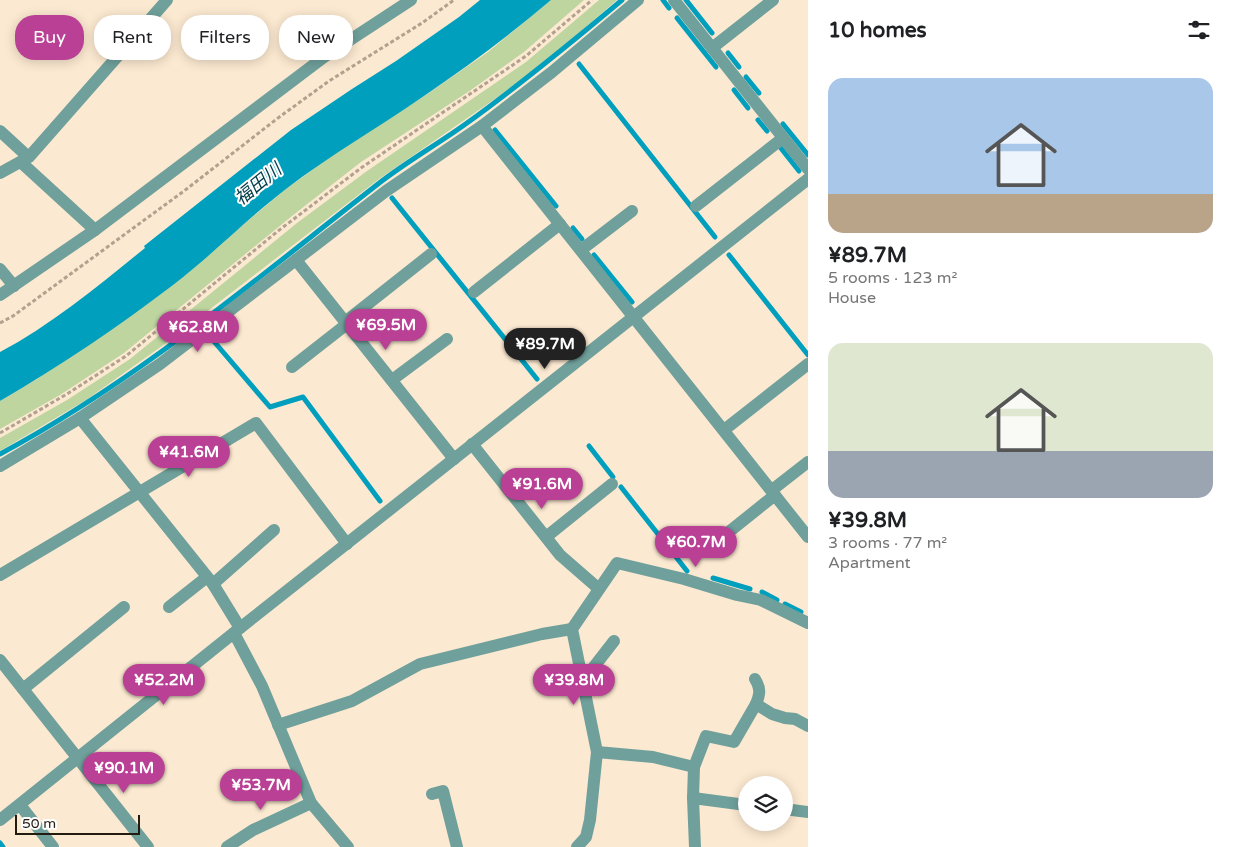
<!DOCTYPE html>
<html lang="en">
<head>
<meta charset="utf-8">
<style>
	:root { --surface:#fff; --page:#f2f2f2; --text:#202124; --muted:#757577; --accent:#b94094 }
	body { margin:0; font-family:"Varela Round","Noto Sans JP",sans-serif; background:var(--page); color:var(--text); height:100vh; display:flex; flex-direction:column; font-size:19px; white-space:nowrap }
	* { box-sizing:border-box; margin:0 }
	p { font-size:16px; color:var(--muted) }
	.icon { flex:none; width:28px; height:28px; fill:none; stroke:currentColor; stroke-width:2; stroke-linecap:round; stroke-linejoin:round }
	.map { position:relative; flex:1; overflow:hidden }
	.panel { display:flex; flex-direction:column; background:var(--surface); width:425px }
	.panel>* { flex:none }
	.top-card { position:absolute; left:15px; top:15px; width:475px; height:45px; display:flex; gap:10px }
	.controls { position:absolute; left:738px; top:776px; display:grid; gap:10px }
	.controls a { display:grid; place-items:center; width:55px; height:55px; border-radius:50%; background:var(--surface); box-shadow:0 2px 12px #0003; font-size:25px }
	.scale { position:absolute; left:15px; bottom:12px; width:125px; box-sizing:border-box; padding-left:5px; border:2px solid #241b10; border-top:0; font-size:14px; line-height:18px; white-space:nowrap; color:#241b10; -webkit-text-stroke:4px #fff; paint-order:stroke }
	.price { position:absolute; translate:-50% -42px; padding:0 11px; border-radius:18px; background:var(--accent); color:#fff; font-size:16px; line-height:32px; filter:drop-shadow(0 1px 2px #0008) }
	.price::after { content:''; position:absolute; left:50%; top:30px; width:15px; height:11px; margin-left:-8px; background:inherit; clip-path:polygon(0 0,100% 0,50% 100%) }
	.price.active { background:#222; color:#fff }
	ul { padding:0; list-style:none }
	li { display:grid; align-content:center; gap:10px; height:265px; padding:0 20px }
	li span { display:grid; place-items:center; height:155px; border-radius:15px; color:#555 }
	li>.icon { margin-inline-start:auto }
	span .icon { width:90px; height:90px; fill:#fffc; stroke-width:1 }
	li b { font-size:21px }
	h2 { display:flex; justify-content:space-between; align-items:center; height:60px; padding:0 20px; font-size:21px }
	.chip { padding:0 18px; border-radius:20px; background:var(--surface); box-shadow:0 2px 12px #0003; font-size:18px; line-height:45px }
	.chip.active { background:var(--accent); color:#fff }
	main { display:flex; flex:1; min-height:0 }
	.map>svg:first-child { display:block }
</style>
</head>
<body>
<main>
<div class="map">
<svg width="808" height="847" viewBox="0 0 808 847">
	<rect width="100%" height="100%" fill="#fce9d1"/>
	<!-- green -->
	<g fill="#bed5a0">
		<path d="M551 0H584L524 52 471 90 361 162 292 216 124 353 60 395 0 429V401L37 379 237 230 286 189 340 150 423 97 488 52Z"/>
		<path d="M599 0H617L531 74 379 179 162 346 86 400 0 451V438L67 400 130 359 297 223 367 171 526 62Z"/>
	</g>
	<!-- water -->
	<path fill="#019fbe" d="M480 0H551C510 35 468 66 424 96 378 128 330 155 286 189 247 219 212 255 173 285 118 327 60 366 0 401V352C53 324 99 285 145 248L144 246 291 130 352 89 396 61 459 17Z"/>
	<g fill="none" stroke-linecap="round" stroke-linejoin="round">
		<!-- stream -->
		<g stroke="#019fbe" stroke-width="5">
			<path d="M663 0 669 8"/>
			<path d="M686 0 712 33"/>
			<path d="M677 18 716 67"/>
			<path d="M728 53 739 67"/>
			<path d="M579 64 715 237"/>
			<path d="M746 77 759 93"/>
			<path d="M734 90 748 108"/>
			<path d="M758 120 767 131"/>
			<path d="M783 124 808 155"/>
			<path d="M495 130 556 206"/>
			<path d="M780 147 799 171"/>
			<path d="M392 198 537 379"/>
			<path d="M573 228 582 239"/>
			<path d="M594 255 632 302"/>
			<path d="M729 255 808 355"/>
			<path d="M211 338 270 407 303 397 380 501"/>
			<path d="M589 446 613 477"/>
			<path d="M0 454C137 381 256 279 378 184 406 162 438 144 467 123 521 84 572 42 622 0"/>
			<path d="M621 487 687 571"/>
			<path d="M713 578 750 589"/>
			<path d="M762 592 777 600"/>
			<path d="M785 604 801 612"/>
			<path d="M0 843 3 847"/>
		</g>
		<!-- path -->
		<g stroke="#b1a18e" stroke-width="3" stroke-dasharray="4 2.5" stroke-linecap="butt">
			<path d="M0 323 13 316 184 191 278 118 329 81 422 23 454 0"/>
			<path d="M0 433 67 394 126 356 278 231 361 168 526 56 592 0"/>
		</g>
		<!-- minor -->
		<g stroke="#70a09b" stroke-width="12">
			<path d="M674 0 808 169"/>
			<path d="M712 48 773 0"/>
			<path d="M482 126 808 537"/>
			<path d="M0 131 25 154 24 165 95 230"/>
			<path d="M0 173 29 157 167 0"/>
			<path d="M696 206 783 138"/>
			<path d="M581 250 632 211"/>
			<path d="M296 260 454 459"/>
			<path d="M0 269 14 286"/>
			<path d="M474 292 560 224"/>
			<path d="M0 295 95 230 324 57 411 0"/>
			<path d="M345 322 431 254"/>
			<path d="M292 367 347 324"/>
			<path d="M392 380 447 339"/>
			<path d="M80 418 213 584 240 628"/>
			<path d="M724 430 808 364"/>
			<path d="M472 444 560 555 599 589"/>
			<path d="M0 466 80 418 160 364 386 191 482 126 552 72 638 0"/>
			<path d="M772 490 808 462"/>
			<path d="M546 537 612 484"/>
			<path d="M715 543 775 495"/>
			<path d="M0 575 256 423 347 544"/>
			<path d="M213 584 274 530"/>
			<path d="M169 607 207 577"/>
			<path d="M234 633 262 686 311 803 348 847"/>
			<path d="M0 660 148 847"/>
			<path d="M582 675 593 668 614 641"/>
			<path d="M755 679C761 689 760 694 756 704"/>
			<path d="M23 689 124 607"/>
			<path d="M278 725 352 701 420 664 542 634 572 629"/>
			<path d="M597 752 653 757 694 767"/>
			<path d="M432 794 443 791 457 847"/>
			<path d="M693 798 694 767 706 736 734 742 756 704 772 714 785 718 795 719 808 726"/>
			<path d="M20 805 53 847"/>
			<path d="M784 809 808 812"/>
			<path d="M0 820 240 628 808 179"/>
			<path d="M227 847 253 830 311 803"/>
			<path d="M577 847 586 837 590 820 597 752 572 629 617 563 684 579 737 595 761 600 808 623"/>
			<path d="M695 847 693 798 746 805"/>
		</g>
	</g>
	<g text-anchor="middle" stroke-width="4" stroke-linejoin="round" paint-order="stroke">
		<!-- water labels -->
		<g font-size="18" font-style="italic" fill="#023d4a" stroke="#fff">
			<text transform="translate(258 184) rotate(-39)" y="6">福田川</text>
		</g>
	</g>
</svg>
<div class="controls">
<a><svg class="icon" aria-label="layers" viewBox="0 0 24 24"><path d="M12 4l9 5-9 5-9-5zM3 14l9 5 9-5"/></svg></a>
</div>
<div class="scale">50 m</div>
<b class="price" style="left:386px;top:351px">¥69.5M</b>
<b class="price" style="left:198px;top:353px">¥62.8M</b>
<b class="price active" style="left:545px;top:370px">¥89.7M</b>
<b class="price" style="left:189px;top:478px">¥41.6M</b>
<b class="price" style="left:542px;top:510px">¥91.6M</b>
<b class="price" style="left:696px;top:568px">¥60.7M</b>
<b class="price" style="left:164px;top:706px">¥52.2M</b>
<b class="price" style="left:574px;top:706px">¥39.8M</b>
<b class="price" style="left:124px;top:794px">¥90.1M</b>
<b class="price" style="left:261px;top:811px">¥53.7M</b>
<div class="top-card">
<a class="chip active">Buy</a>
<a class="chip">Rent</a>
<a class="chip">Filters</a>
<a class="chip">New</a>
</div>
</div>
<section class="panel">
<h2>10 homes<svg class="icon" aria-label="filters" viewBox="0 0 24 24"><path d="M4 7h16M4 17h16"/><circle cx="9" cy="7" r="2"/><circle cx="15" cy="17" r="2"/></svg></h2>
<ul>
<li><span style="background:linear-gradient(#a9c7e8 75%,#b9a48a 0)"><svg class="icon" aria-label="home" viewBox="0 0 24 24"><path d="M3 11l9-7 9 7M6 9v11h12V9"/></svg></span><div><b>¥89.7M</b><p>5 rooms · 123 m²</p><p>House</p></div></li>
<li><span style="background:linear-gradient(#dfe7d0 70%,#9aa5b1 0)"><svg class="icon" aria-label="home" viewBox="0 0 24 24"><path d="M3 11l9-7 9 7M6 9v11h12V9"/></svg></span><div><b>¥39.8M</b><p>3 rooms · 77 m²</p><p>Apartment</p></div></li>
</ul>
</section>
</main>
</body>
</html>
